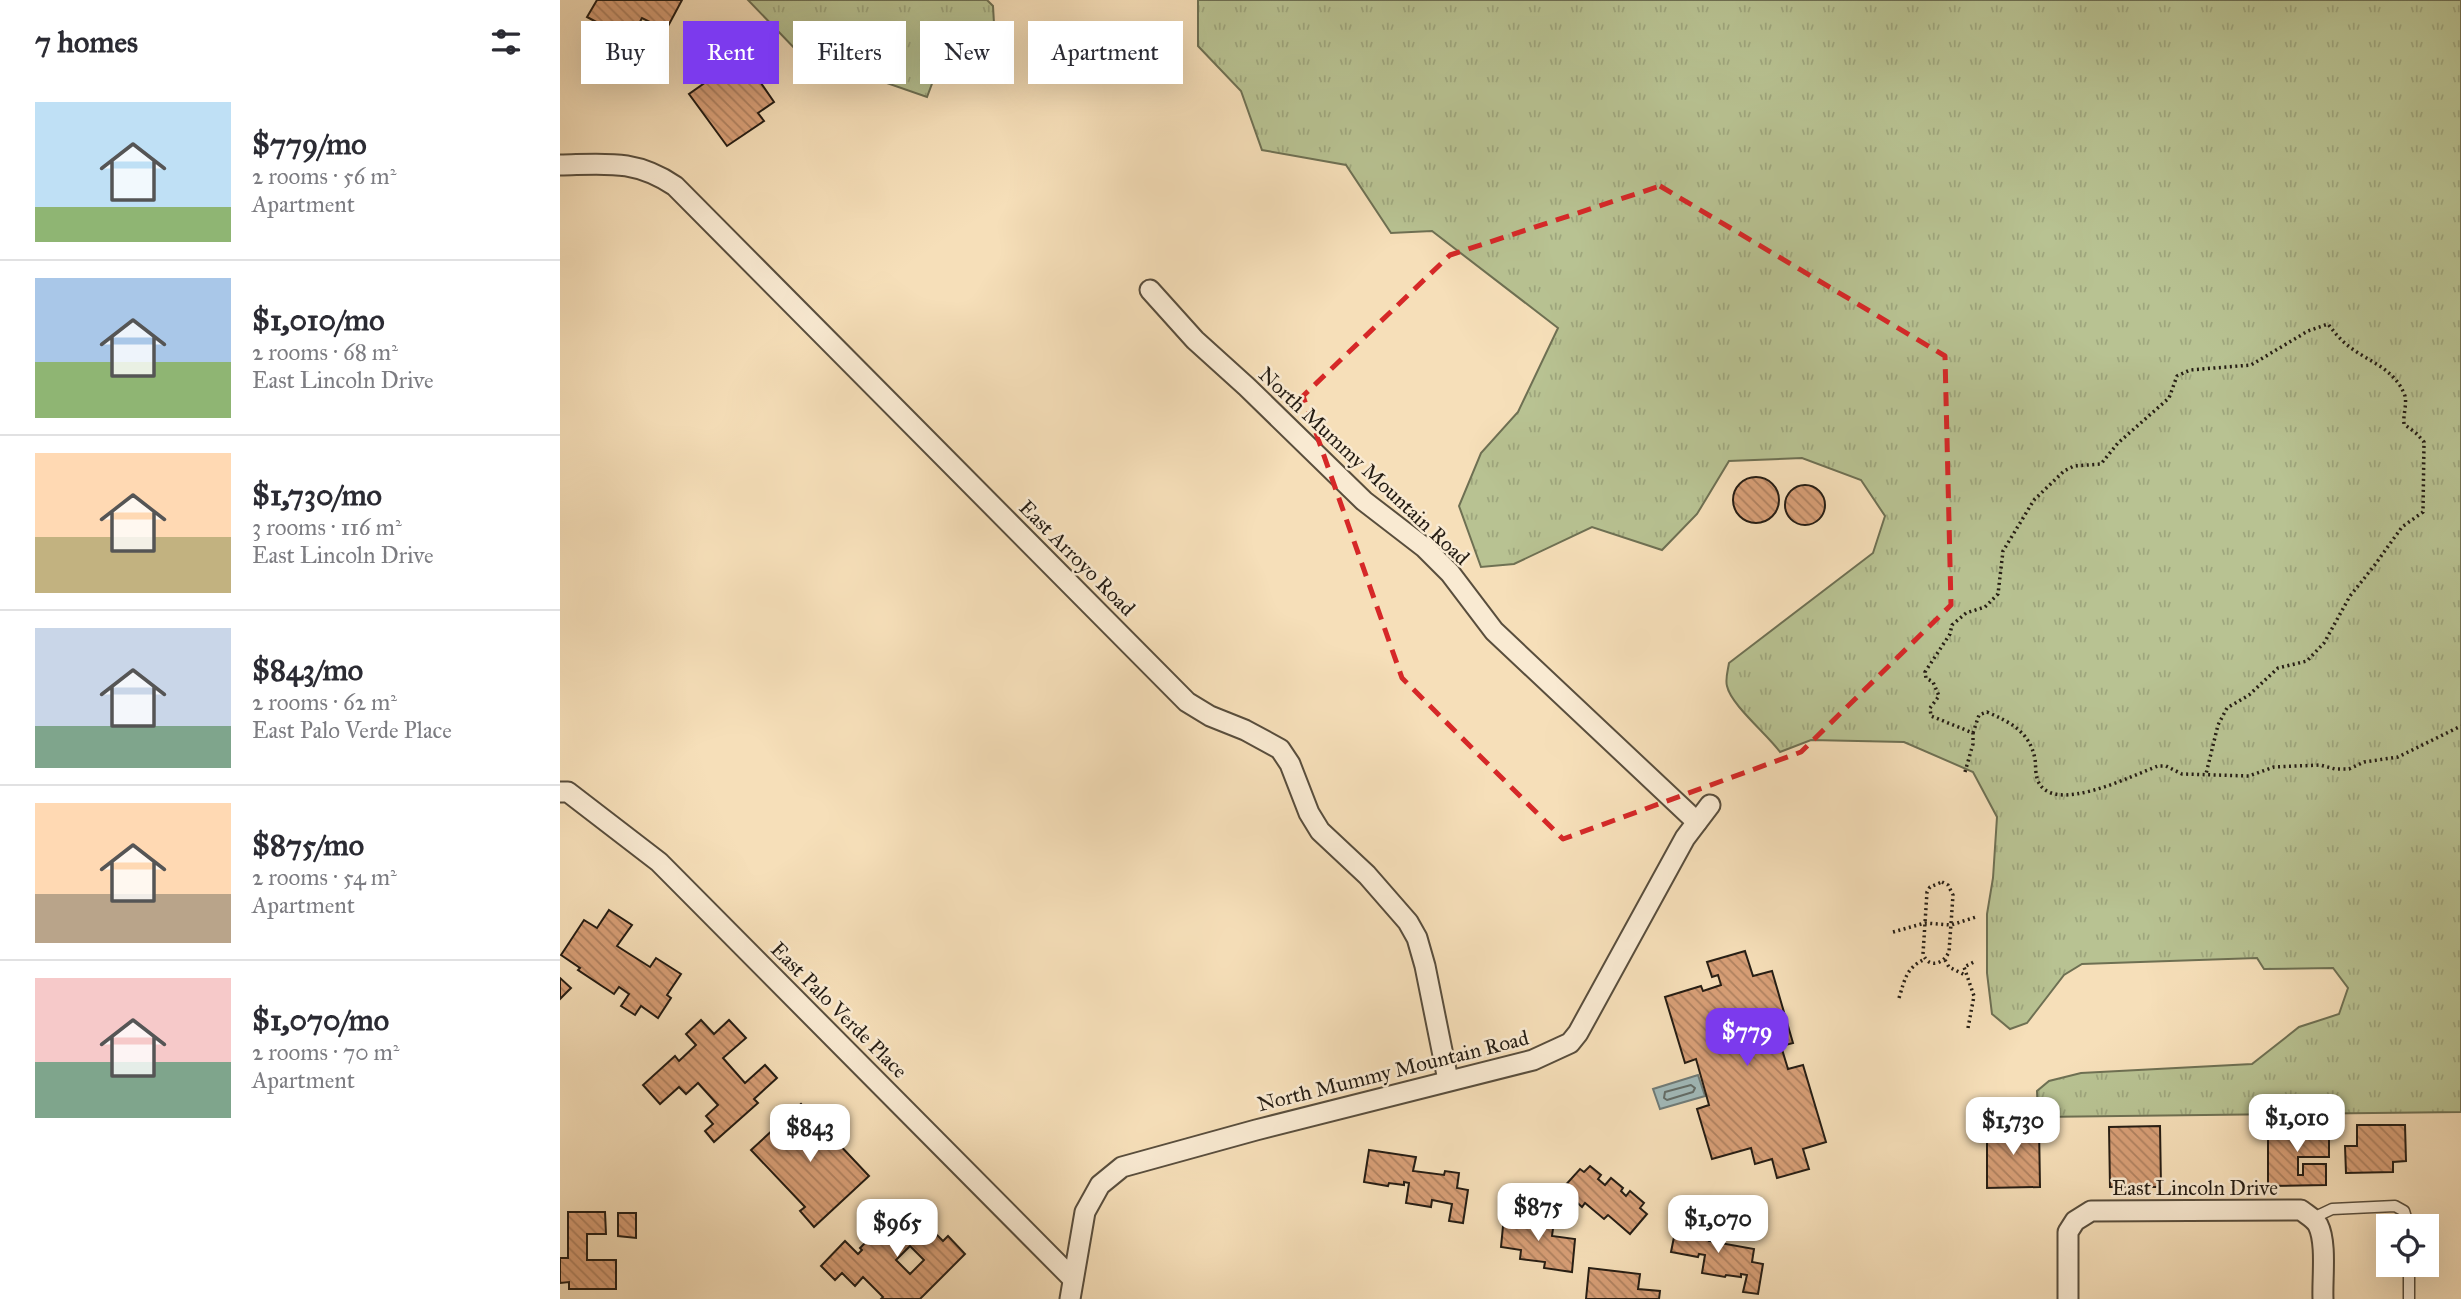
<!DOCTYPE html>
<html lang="en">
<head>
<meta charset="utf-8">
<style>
	:root { --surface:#fff; --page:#f7f7f7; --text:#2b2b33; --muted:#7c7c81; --line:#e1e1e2; --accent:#7c3aed }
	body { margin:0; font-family:"IM FELL Great Primer",serif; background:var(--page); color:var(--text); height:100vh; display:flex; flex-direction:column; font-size:26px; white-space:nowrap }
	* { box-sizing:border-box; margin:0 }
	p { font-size:23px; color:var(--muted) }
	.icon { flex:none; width:38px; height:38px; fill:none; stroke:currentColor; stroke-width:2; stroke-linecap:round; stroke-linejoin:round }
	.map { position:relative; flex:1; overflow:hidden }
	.panel { display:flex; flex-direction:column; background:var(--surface); width:560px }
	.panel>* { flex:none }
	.top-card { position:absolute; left:21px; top:21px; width:665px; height:63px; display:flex; gap:14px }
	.controls { position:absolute; left:1816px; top:1214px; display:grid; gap:14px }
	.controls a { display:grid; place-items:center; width:63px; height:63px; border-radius:0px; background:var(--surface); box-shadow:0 7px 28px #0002; font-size:35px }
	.price { position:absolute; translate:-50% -60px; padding:0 16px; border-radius:14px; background:#fff; color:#222; font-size:23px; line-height:46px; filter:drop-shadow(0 2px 4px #0008) }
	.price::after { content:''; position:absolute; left:50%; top:42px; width:21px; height:16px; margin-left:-10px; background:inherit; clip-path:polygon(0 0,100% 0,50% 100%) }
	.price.selected { background:var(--accent); color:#fff }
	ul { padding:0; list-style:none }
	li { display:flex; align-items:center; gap:21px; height:175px; padding:0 35px }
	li+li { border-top:2px solid var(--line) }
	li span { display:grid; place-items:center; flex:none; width:196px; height:140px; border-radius:0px; color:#555 }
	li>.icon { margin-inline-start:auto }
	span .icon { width:84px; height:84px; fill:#fffc; stroke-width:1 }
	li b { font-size:30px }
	h2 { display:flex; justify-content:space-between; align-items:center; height:84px; padding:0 35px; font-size:30px }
	.chip { padding:0 24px; border-radius:0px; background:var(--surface); box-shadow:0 7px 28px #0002; font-size:24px; line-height:63px }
	.chip.selected { background:var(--accent); color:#fff }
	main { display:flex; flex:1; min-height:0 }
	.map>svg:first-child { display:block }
</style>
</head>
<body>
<main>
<section class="panel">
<h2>7 homes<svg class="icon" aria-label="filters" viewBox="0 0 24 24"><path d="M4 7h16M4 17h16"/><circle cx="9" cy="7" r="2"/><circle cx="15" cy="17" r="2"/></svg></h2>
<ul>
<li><span style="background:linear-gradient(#bfe0f5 75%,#8fb573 0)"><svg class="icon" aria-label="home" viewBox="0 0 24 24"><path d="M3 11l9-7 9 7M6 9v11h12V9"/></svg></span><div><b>$779/mo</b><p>2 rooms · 56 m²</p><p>Apartment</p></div></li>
<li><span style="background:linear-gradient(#a9c7e8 60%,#8fb573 0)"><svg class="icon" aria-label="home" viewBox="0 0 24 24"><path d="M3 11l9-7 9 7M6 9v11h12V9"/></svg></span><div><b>$1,010/mo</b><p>2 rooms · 68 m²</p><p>East Lincoln Drive</p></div></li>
<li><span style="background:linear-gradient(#ffd9b3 60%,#c2b280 0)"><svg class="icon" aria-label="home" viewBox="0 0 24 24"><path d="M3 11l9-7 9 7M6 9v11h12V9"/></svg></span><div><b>$1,730/mo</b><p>3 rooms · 116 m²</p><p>East Lincoln Drive</p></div></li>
<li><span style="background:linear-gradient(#c9d6e8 70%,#7fa58c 0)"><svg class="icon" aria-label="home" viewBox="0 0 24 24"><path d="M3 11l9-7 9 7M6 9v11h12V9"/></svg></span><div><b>$843/mo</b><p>2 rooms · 62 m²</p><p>East Palo Verde Place</p></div></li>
<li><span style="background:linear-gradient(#ffd9b3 65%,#b9a48a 0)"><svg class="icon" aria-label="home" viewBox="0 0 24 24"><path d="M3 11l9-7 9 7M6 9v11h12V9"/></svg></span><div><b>$875/mo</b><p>2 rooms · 54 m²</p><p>Apartment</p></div></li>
<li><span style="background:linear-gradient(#f6c9c9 60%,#7fa58c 0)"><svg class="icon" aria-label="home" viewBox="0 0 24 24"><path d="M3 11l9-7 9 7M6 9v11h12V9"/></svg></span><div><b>$1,070/mo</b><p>2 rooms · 70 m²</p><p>Apartment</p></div></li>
</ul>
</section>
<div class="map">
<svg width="1901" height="1299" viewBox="0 0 1901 1299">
	<defs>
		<pattern id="grass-tufts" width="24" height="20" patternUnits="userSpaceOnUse" patternTransform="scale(1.75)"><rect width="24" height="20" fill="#b8c292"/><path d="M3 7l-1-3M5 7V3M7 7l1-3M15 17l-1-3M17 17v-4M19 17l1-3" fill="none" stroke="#9ea67d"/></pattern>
		<pattern id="building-back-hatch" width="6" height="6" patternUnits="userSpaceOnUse" patternTransform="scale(1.75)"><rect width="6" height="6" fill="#d89f77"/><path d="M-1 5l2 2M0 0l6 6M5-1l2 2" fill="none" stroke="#af8160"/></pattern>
	</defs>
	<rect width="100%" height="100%" fill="#f6dfb9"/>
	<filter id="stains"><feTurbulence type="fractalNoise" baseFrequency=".00286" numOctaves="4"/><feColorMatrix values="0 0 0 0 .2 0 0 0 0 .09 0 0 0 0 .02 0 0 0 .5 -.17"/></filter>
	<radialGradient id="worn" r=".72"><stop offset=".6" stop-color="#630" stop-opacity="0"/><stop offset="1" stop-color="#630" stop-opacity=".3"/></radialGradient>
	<!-- grass -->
	<g fill="url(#grass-tufts)" stroke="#6e7053" stroke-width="2">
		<path d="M188 0H427L433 6 437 77 379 65 367 97 301 74 264 79Z"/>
		<path d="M638 0H1901V1112L1478 1117 1477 1091 1489 1081 1521 1073 1692 1064 1739 1027 1779 1014 1788 988 1773 968 1704 969 1697 958 1522 964 1504 975 1467 1023 1450 1029 1432 1014 1427 973V914L1433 878 1437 817 1413 772 1344 742 1251 740 1220 752C1207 734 1171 705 1167 686 1165 679 1168 670 1169 663L1313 553 1325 516 1301 480 1242 458 1169 461 1137 514 1102 550 1032 527 954 564 921 567 899 506 921 453 958 412 998 328 872 231 831 233 786 165 702 150 681 91 638 46Z"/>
	</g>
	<!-- water -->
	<path fill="#a1baba" stroke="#6f7b78" stroke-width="2" d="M1138 1075 1145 1096 1100 1109 1093 1089Z"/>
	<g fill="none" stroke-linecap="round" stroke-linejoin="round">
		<!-- shore -->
		<path stroke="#636c67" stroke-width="2" d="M1131 1085 1135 1088 1133 1092 1107 1100 1104 1098 1105 1092Z"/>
	</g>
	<!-- building -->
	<g fill="url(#building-back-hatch)" stroke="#251d14" stroke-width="2" fill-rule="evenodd">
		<path d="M37 0H122L106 30 82 18 70 40 27 17Z"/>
		<path d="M175 34 190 55 171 67 157 45Z"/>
		<path d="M166 68 176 82 192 70 214 102 198 113 204 121 167 146 129 94Z"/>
		<circle cx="1196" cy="500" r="23"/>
		<circle cx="1245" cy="505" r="20"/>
		<path d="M49 910 72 925 57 946 90 967 96 958 121 974 107 995 111 998 98 1018 81 1006 75 1015 61 1006 69 994 59 987 54 994 18 970 20 968 1 955 24 920 37 928Z"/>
		<path d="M1185 951 1193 976 1212 971 1233 1043 1221 1046 1228 1069 1243 1065 1266 1142 1243 1149 1249 1169 1217 1178 1212 1159 1195 1164 1191 1148 1152 1159 1137 1109 1149 1105 1136 1059 1125 1063 1105 997 1141 986 1143 991 1161 985 1158 975 1152 977 1147 962Z"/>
		<path d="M0 978 11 988 0 999Z"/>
		<path d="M141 1020 154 1034 169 1020 186 1038 163 1058 185 1083 205 1065 217 1078 194 1099 198 1103 154 1142 145 1131 153 1124 146 1116 158 1105 138 1083 126 1094 119 1087 100 1104 83 1085 115 1056 119 1061 136 1045 126 1034Z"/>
		<path d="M241 1104 309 1176 254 1227 240 1211 245 1207 191 1150Z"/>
		<path d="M1708 1125H1769V1157H1738V1175H1743V1164H1766V1185L1708 1186Z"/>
		<path d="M1797 1125H1845L1846 1161 1833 1162V1172L1786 1173 1785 1146H1797Z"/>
		<path d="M1479 1126 1480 1187 1427 1188V1127Z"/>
		<path d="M1600 1126 1601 1187H1550L1549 1127Z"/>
		<path d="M809 1150 856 1157 853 1171 884 1175 885 1171 899 1173 897 1188 908 1190 903 1223 889 1221 892 1204 872 1200 871 1207 846 1203 849 1183 844 1182V1185L829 1183 828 1186 804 1182Z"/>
		<path d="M1030 1166 1041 1175 1038 1179 1045 1185 1051 1178 1063 1188 1061 1191 1066 1196 1070 1191 1084 1203 1080 1208 1087 1214 1070 1234 1048 1215 1044 1219 1025 1203 1022 1207 1002 1189 1020 1169 1024 1172Z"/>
		<path d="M339 1209 355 1224 360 1218 383 1241 388 1236 405 1254 360 1299H321L323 1297 303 1277 295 1286 282 1273 275 1280 261 1266 285 1241 298 1254 302 1250 300 1248ZM350 1246 364 1260 350 1274 336 1260Z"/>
		<path d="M8 1212H45L46 1234H27V1260H56V1289H9V1282L0 1283V1258H8Z"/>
		<path d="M58 1213H76V1238L58 1236Z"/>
		<path d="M944 1216 994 1221 992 1236 1015 1239 1012 1272 984 1268 985 1262 960 1259 961 1250 941 1247Z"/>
		<path d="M1117 1222 1152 1228 1149 1241 1194 1249 1192 1262 1203 1264 1198 1294 1183 1292 1187 1275 1181 1274V1277L1166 1275 1165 1277 1142 1273 1145 1255 1139 1254 1138 1257 1111 1252Z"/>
		<path d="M1029 1268 1080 1274 1078 1289 1100 1291 1099 1299H1026Z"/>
	</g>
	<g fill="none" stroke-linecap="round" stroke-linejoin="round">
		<!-- service casing -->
		<g stroke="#594e3d" stroke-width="13">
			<g id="service">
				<path d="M1753 1218 1772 1209 1835 1206 1844 1211 1849 1227"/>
				<path d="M1849 1265V1299"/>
			</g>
		</g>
		<!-- minor casing -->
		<g stroke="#594e3d" stroke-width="23">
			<g id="minor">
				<path d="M0 165C46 164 75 159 115 186L627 702 650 716 685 730 720 749 730 764 749 813 760 831 807 875 848 922 857 938 865 966 888 1080"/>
				<path d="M590 290 635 340 687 387 804 501 865 548 890 573 934 631 1137 822"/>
				<path d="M0 792H8L99 862 513 1279"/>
				<path d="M510 1299 525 1212 540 1185 562 1167 696 1130 973 1060 1010 1043 1018 1033 1125 838 1150 805"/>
				<path d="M1508 1299V1232L1515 1221 1531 1211 1741 1210C1747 1215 1754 1218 1758 1225 1767 1243 1762 1279 1763 1299"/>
			</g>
		</g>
		<!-- path -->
		<g stroke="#251d14" stroke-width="3.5" stroke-dasharray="2 3.5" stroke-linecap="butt">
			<path d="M1413 733 1419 715 1427 712C1450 722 1470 732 1475 759 1476 766 1475 774 1478 781 1493 816 1573 775 1598 766H1606L1622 774 1689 776 1714 767 1760 765 1775 769H1789L1804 762 1838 757 1901 726"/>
			<path d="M1405 772 1413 744V733L1371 716 1370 708 1379 696 1373 682 1366 678 1365 672 1390 634 1392 625 1406 613 1425 607 1438 594 1443 551 1474 500 1504 471 1514 466 1541 464 1558 443 1609 398 1617 376 1630 370 1691 365 1748 331 1768 324C1774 332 1780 339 1787 345 1808 362 1835 368 1845 396 1847 405 1843 414 1844 424L1857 434 1864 442 1863 512 1842 527 1814 566 1790 596 1764 643 1747 661 1718 668 1689 695 1667 708 1658 725 1646 774"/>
			<path d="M1382 882 1388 885 1393 895 1389 952C1383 964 1369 969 1363 954L1367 892 1370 887Z"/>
			<path d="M1333 932 1365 923 1391 925 1416 917"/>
			<path d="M1385 960 1389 967 1405 975"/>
			<path d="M1339 998C1345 979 1346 968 1365 959"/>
			<path d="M1408 1028 1414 996 1404 967 1414 962"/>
		</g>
		<!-- service -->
		<use href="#service" stroke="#f9ead2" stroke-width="10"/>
		<!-- minor -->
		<use href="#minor" stroke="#f9ead2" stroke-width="19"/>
	</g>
	<!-- marked area -->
	<path fill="none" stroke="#d62828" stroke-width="5" stroke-dasharray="14 9" stroke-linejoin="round" d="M1100 186 1385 356 1391 605 1241 752 1003 839 842 678 743 396 890 255Z"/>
	<g text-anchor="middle" stroke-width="5" stroke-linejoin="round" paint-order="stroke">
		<!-- street labels -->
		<g font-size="21" fill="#251d14" stroke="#f9ead2">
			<text transform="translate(804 466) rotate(43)" y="7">North Mummy Mountain Road</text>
			<text transform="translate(517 558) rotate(45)" y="7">East Arroyo Road</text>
			<text transform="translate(279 1010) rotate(45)" y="7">East Palo Verde Place</text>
			<text transform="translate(833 1071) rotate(-14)" y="7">North Mummy Mountain Road</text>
			<text x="1635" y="1195">East Lincoln Drive</text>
		</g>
	</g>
	<rect width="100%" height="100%" filter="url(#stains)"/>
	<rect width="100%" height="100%" fill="url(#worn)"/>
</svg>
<div class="controls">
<a><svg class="icon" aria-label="locate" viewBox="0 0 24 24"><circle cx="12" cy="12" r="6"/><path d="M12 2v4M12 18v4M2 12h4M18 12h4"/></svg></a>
</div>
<b class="price selected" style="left:1187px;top:1068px">$779</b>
<b class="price" style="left:1737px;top:1154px">$1,010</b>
<b class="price" style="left:1453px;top:1157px">$1,730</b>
<b class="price" style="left:250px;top:1164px">$843</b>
<b class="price" style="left:978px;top:1243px">$875</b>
<b class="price" style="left:1158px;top:1255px">$1,070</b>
<b class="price" style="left:337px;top:1259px">$965</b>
<div class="top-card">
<a class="chip">Buy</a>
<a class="chip selected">Rent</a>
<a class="chip">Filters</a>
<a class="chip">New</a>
<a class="chip">Apartment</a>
</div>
</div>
</main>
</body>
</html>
